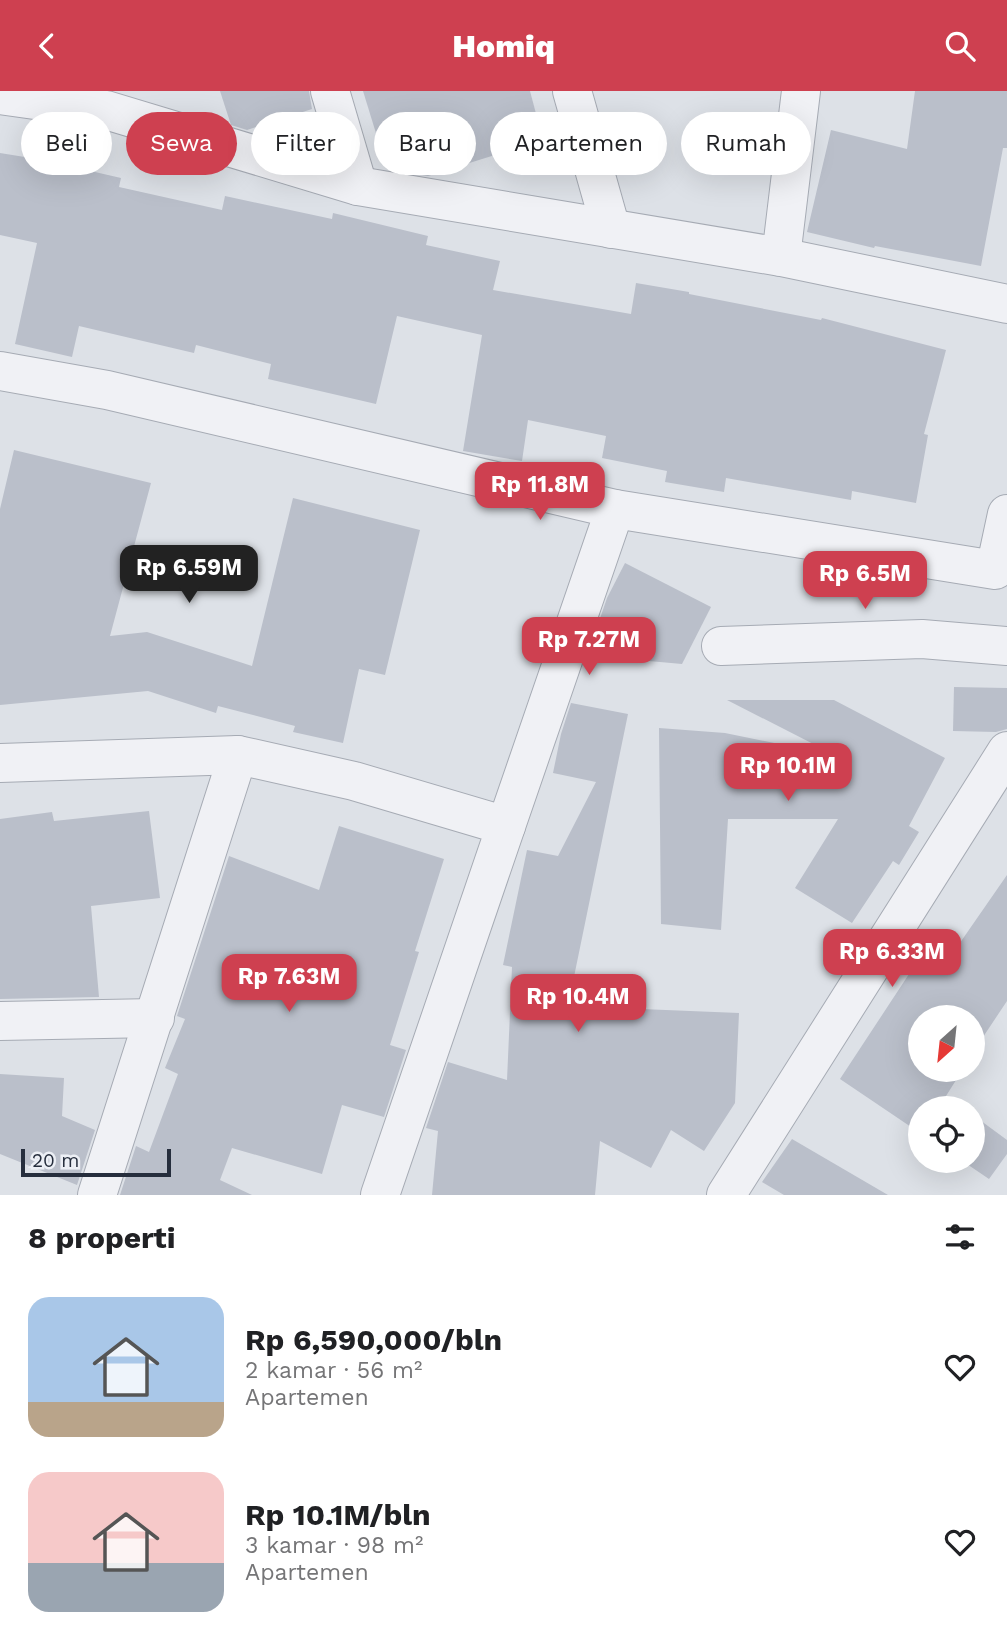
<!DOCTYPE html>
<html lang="id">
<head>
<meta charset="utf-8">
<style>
	:root { --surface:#fff; --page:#f6f6f6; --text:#202124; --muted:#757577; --accent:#ce4050 }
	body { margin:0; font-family:"Work Sans",sans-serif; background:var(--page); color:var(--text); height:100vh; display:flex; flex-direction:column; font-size:26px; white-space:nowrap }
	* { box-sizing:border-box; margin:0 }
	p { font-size:23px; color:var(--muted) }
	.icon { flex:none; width:38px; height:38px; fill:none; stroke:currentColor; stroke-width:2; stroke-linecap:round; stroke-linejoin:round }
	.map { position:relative; height:1104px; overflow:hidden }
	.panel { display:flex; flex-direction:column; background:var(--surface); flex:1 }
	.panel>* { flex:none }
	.banner { position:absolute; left:21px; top:21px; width:966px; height:63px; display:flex; gap:14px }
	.needle { width:46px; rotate:207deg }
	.buttons { position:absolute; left:908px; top:914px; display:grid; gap:14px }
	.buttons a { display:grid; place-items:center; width:77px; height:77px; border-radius:50%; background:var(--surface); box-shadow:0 7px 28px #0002; font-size:35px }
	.scale { position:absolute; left:21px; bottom:18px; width:150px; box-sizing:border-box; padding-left:7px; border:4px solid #262e3d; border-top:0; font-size:19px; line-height:24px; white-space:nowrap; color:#262e3d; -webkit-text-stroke:5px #eceff5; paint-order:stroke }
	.price { position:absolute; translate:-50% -60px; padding:0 16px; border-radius:14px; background:var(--accent); color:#fff; font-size:23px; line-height:46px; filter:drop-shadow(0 2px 4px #0008) }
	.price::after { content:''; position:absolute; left:50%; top:42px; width:21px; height:16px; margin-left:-10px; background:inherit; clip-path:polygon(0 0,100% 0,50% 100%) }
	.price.active { background:#222; color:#fff }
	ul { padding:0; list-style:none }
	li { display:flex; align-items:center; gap:21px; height:175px; padding:0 28px }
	li span { display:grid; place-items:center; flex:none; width:196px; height:140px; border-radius:21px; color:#555 }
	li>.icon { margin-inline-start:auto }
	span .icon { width:84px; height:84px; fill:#fffc; stroke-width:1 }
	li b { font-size:30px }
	h2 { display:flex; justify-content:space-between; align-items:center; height:84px; padding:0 28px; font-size:30px }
	.tag { padding:0 24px; border-radius:32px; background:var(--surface); box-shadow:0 7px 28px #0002; font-size:24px; line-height:63px }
	.tag.active { background:var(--accent); color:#fff }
	header { display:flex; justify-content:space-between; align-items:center; height:91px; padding:0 28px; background:var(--accent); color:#fff; font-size:32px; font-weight:800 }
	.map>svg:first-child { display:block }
</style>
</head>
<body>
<header><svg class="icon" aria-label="back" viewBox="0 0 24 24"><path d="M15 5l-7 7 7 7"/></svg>Homiq<svg class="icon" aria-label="search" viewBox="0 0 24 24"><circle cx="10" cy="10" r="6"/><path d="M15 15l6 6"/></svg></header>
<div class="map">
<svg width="1007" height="1104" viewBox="0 0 1007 1104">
	<rect width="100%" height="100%" fill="#dde1e7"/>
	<!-- building -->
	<g fill="#babfca">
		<path d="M220 0H309L312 18 247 39 231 34Z"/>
		<path d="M363 0H530L543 49 428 85 387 78Z"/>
		<path d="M915 0H1007V57H1003L981 175 875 155 874 157 807 141 831 39 907 58Z"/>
		<path d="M0 62 43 69 121 87 119 96 222 119 225 105 332 128 333 122 428 145 426 154 500 170 493 199 631 223 636 192 689 201V203L821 229 822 227 946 259 924 343 928 344 916 412 852 400 851 409 726 387 724 401 665 391 667 380 602 367 606 345 528 329 522 370 463 360 482 244 397 225 376 313 268 288 271 273 196 254 194 262 79 235 72 266 15 253 37 152 0 144Z"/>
		<path d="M14 359 151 392 110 545 147 541 252 575 293 407 420 439 385 584 359 578 343 652 293 641 295 635 218 615 216 622 148 600 0 614V418Z"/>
		<path d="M625 472 711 516 682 573 649 570 595 542 607 507Z"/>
		<path d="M954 596 1007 597V638L996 641 953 640Z"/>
		<path d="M727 609H834L945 667 909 735 919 741 899 774 893 770 852 832 795 797 838 728H728L721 839 661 833 659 637 725 642 824 662 825 659Z"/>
		<path d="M571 612 628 623 568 915 739 922 735 1012 704 1060 671 1039 651 1077 600 1050 595 1104H432L438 1040 426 1037 448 971 507 989 512 876 503 874 527 759 558 765 596 691 553 682 561 643Z"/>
		<path d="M149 720 160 807 91 815 99 906 0 908V728L52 721 54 730Z"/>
		<path d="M339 735 444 768 415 860 419 861 390 954 406 959 384 1026 342 1014 322 1083 232 1057 220 1089 252 1104H120L136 1055 149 1061 178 983 165 977 185 928 177 925 229 765 319 799Z"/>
		<path d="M1007 784V910L973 961V926H920V978H963L946 1005 963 1017H920V1042L840 988 934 845 955 859Z"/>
		<path d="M0 983 64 987 62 1025 95 1039 77 1094 0 1063Z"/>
		<path d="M973 1024 1007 1049V1063L989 1088 961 1069H973Z"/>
		<path d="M792 1048 888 1104H784L762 1091Z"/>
	</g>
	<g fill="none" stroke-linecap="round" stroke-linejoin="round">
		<!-- minor casing -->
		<g stroke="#a6abb4" stroke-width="40">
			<g id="minor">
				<path d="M330 0 358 95"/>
				<path d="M572 0 611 138"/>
				<path d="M0 4 106 19 358 95 781 166 1007 213"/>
				<path d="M781 166 801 0"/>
				<path d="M0 280 107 299 615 418 995 479 1007 423"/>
				<path d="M721 555 922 548 1007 555"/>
				<path d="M0 672 238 664 354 690 506 735 380 1104"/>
				<path d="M506 735 615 418"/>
				<path d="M0 930 155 927"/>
				<path d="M97 1104 238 664"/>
				<path d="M726 1104 1007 660"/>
			</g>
		</g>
		<!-- minor -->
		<use href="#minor" stroke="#f0f1f5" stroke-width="38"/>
	</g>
</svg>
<div class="buttons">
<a><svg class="needle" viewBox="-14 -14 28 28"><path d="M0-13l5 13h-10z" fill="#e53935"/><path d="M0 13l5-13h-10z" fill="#757577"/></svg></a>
<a><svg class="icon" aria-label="locate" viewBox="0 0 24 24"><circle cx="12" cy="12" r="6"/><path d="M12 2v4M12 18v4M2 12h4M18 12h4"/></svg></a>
</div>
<div class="scale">20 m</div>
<b class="price" style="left:540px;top:431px">Rp 11.8M</b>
<b class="price active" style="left:189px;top:514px">Rp 6.59M</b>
<b class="price" style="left:865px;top:520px">Rp 6.5M</b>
<b class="price" style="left:589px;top:586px">Rp 7.27M</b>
<b class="price" style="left:788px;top:712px">Rp 10.1M</b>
<b class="price" style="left:892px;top:898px">Rp 6.33M</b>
<b class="price" style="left:289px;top:923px">Rp 7.63M</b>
<b class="price" style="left:578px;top:943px">Rp 10.4M</b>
<div class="banner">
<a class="tag">Beli</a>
<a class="tag active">Sewa</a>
<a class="tag">Filter</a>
<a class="tag">Baru</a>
<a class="tag">Apartemen</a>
<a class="tag">Rumah</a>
</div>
</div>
<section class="panel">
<h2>8 properti<svg class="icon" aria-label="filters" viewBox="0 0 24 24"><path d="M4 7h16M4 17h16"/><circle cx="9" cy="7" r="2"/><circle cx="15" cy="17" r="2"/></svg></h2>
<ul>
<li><span style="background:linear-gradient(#a9c7e8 75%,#b9a48a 0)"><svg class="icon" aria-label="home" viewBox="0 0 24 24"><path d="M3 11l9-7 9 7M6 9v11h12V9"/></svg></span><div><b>Rp 6,590,000/bln</b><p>2 kamar · 56 m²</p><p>Apartemen</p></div><svg class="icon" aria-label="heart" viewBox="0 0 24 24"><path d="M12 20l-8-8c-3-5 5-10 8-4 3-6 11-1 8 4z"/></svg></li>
<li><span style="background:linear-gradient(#f6c9c9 65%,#9aa5b1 0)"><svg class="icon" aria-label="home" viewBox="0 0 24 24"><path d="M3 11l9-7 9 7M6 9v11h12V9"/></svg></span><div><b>Rp 10.1M/bln</b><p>3 kamar · 98 m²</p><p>Apartemen</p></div><svg class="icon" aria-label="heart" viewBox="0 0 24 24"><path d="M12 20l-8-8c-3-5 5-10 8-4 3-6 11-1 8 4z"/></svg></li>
</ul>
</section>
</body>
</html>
